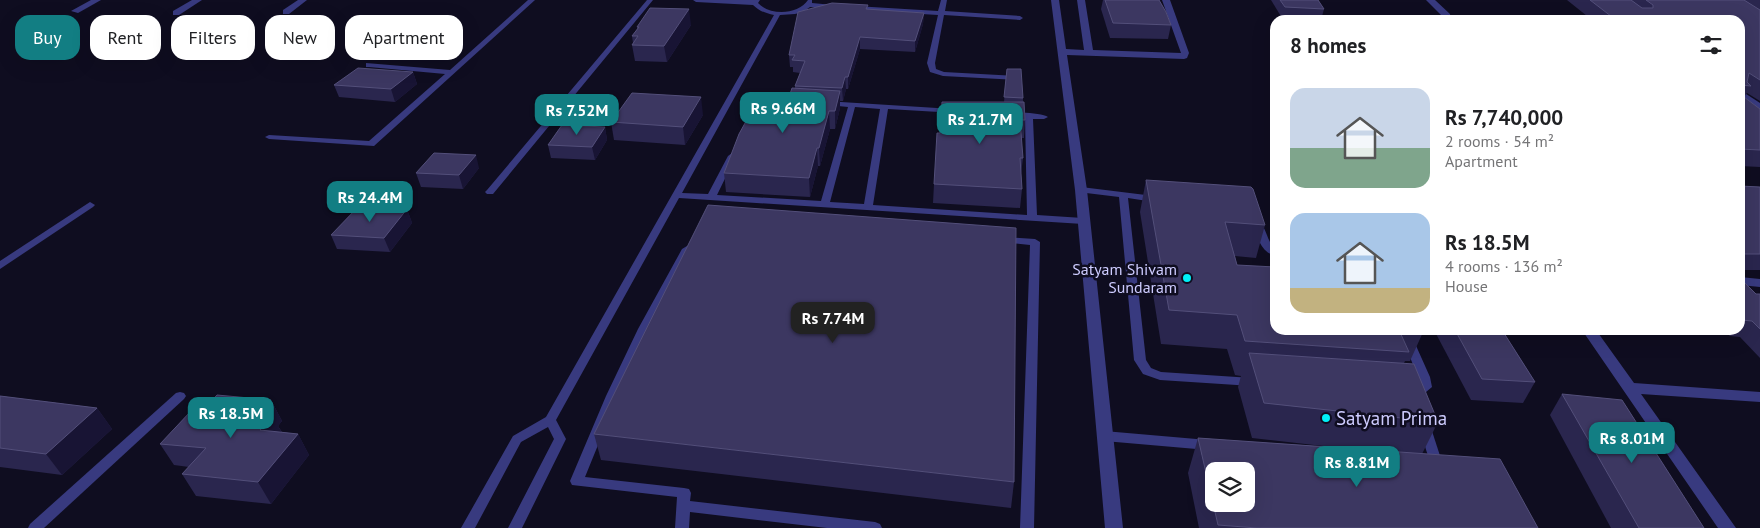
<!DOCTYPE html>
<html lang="en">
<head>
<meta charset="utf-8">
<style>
	:root { --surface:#fff; --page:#f6f6f6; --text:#202124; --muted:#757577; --accent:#127e83 }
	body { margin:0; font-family:"PT Sans",sans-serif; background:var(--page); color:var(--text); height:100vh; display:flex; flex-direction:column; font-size:19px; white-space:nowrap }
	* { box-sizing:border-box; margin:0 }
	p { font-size:16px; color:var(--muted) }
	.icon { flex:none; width:28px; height:28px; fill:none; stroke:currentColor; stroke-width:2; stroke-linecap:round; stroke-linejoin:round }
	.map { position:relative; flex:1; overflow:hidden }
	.panel { position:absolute; left:1270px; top:15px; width:475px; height:320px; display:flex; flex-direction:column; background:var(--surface); border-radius:15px; box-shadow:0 5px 20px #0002 }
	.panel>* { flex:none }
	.top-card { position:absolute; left:15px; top:15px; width:475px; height:45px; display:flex; gap:10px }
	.controls { position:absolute; left:1205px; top:462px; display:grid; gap:10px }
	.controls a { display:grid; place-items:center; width:50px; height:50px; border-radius:10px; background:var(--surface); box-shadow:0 5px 20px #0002; font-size:25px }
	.price { position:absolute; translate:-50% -42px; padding:0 11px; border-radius:10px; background:var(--accent); color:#fff; font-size:16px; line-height:32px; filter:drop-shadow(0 1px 2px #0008) }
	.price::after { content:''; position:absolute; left:50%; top:30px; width:15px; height:11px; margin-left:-8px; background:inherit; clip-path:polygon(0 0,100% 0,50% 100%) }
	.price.selected { background:#222; color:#fff }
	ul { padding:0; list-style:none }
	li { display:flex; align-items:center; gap:15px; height:125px; padding:0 20px }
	li span { display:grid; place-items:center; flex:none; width:140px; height:100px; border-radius:15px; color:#555 }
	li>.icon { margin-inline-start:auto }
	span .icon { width:60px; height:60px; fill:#fffc; stroke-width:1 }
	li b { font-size:21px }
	h2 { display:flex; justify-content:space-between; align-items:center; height:60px; padding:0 20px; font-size:21px }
	.tag { padding:0 18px; border-radius:15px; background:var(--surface); box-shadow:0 5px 20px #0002; font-size:18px; line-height:45px }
	.tag.selected { background:var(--accent); color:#fff }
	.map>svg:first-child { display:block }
</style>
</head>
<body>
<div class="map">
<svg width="1760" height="528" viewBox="0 0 1760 528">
	<rect width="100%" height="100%" fill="#0f0d20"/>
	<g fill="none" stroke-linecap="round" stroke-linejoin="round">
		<!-- service -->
		<g fill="#383a7f" fill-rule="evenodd">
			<path d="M528 0H535L374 146 269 139 265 137 269 135 369 141 445 74 369 67H366V63L450 70Z"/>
			<path d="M647 0H653L493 194H487L485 192 487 190Z"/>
			<path d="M693 0H760L758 3C770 16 798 15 808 0H812V3L833 5 836 7 833 9 810 7 803 12 795 14 780 15 682 193 708 194 728 156 732 153 736 156 717 195 821 201 848 107 828 105H825V101L953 109 957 111 956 113 888 109 873 205 1027 215 1025 118 1012 117 1008 115C1014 111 1042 113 1048 117L1044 119H1033L1037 215 1083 218 1088 221 1083 224 679 198 556 420 566 439 522 528H508L554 439 548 427 521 442 475 528H461L513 436 546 417 774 15C765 13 759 11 753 5L696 2ZM855 107 880 109 864 204 830 202Z"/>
			<path d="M941 0H947L945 11 1020 16 1023 18 1020 20 944 15 935 63 936 69 944 72 1017 76 1021 78 1020 80 943 76 930 72 927 63 938 15 855 10 852 8 855 6 938 11Z"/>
			<path d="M1081 187 1154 196 1159 199 1154 202 1128 198 1146 360 1151 368 1161 372 1252 378 1256 379 1258 382 1256 385 1252 386 1160 380 1143 374 1134 360 1119 197 1078 192 1077 190 1078 188Z"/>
			<path d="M90 202 95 205 93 207 0 269V261Z"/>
			<path d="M1258 222C1267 226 1266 241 1275 248V256C1260 251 1258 238 1253 225Z"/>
			<path d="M1003 237 1035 239 1040 242 1034 528H1020L1030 245 1000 242 998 240Z"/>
			<path d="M687 246 692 249 648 329 618 396 585 477 684 488 689 489 691 493 690 501 875 522 880 524 882 528H827L690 512 689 528H675L677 497 572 485 570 481 606 396 638 329 682 249Z"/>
			<path d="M1399 330H1409L1430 377 1432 387 1420 397 1416 398 1409 396 1407 393 1409 390 1414 389 1420 385 1418 377Z"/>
			<path d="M180 392 184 393 186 396 184 399 44 528H28L30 524 176 393Z"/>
			<path d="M1425 423 1429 425 1431 428 1443 465 1442 468 1437 470 1432 468 1431 465 1419 428 1421 425Z"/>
			<path d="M1104 431 1208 440 1212 442 1214 445 1212 448 1208 450 1104 441 1100 439 1098 436 1100 433Z"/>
		</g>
		<!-- minor -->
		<g fill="#383a7f" fill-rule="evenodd">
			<path d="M91 0H101L78 13 71 11Z"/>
			<path d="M192 0H202L179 15H173V11Z"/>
			<path d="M298 0H307L289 14H283V10Z"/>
			<path d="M1051 0H1059L1066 49 1084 50 1077 0H1085L1093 50 1181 53 1162 0H1170L1189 53 1187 58 1184 59 1067 55 1087 190 1123 528H1105L1075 190Z"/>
			<path d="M1426 0H1435L1450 14 1451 20H1443V17Z"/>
			<path d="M1740 90 1760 103V110L1740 97Z"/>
			<path d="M1740 277 1760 279V287L1740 285Z"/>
			<path d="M1582 330H1596L1634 383 1760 392V402L1641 394 1736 528H1718Z"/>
		</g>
	</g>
	<!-- wall -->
	<g fill="#2a264e">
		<path d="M1103 0H1159L1171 25 1168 39 1110 38 1101 9Z"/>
		<path d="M1271 0H1318L1324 9 1321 20 1282 18Z"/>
		<path d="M1567 0H1760V101L1747 93 1744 97 1760 109V167L1740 166V20H1592Z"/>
		<path d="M868 10 924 13 923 24 915 52 860 49 848 89H846L843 101H840V108L835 129H830L820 166H818L810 197 726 192 724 173 790 94 795 89V86L800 73 793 72V67H790L789 55Z"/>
		<path d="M691 25 667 62 635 61 632 45 633 43 632 36 637 29V27Z"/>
		<path d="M1007 69 1023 98V102L1025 120 1024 138H1021L1023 158 1021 174 1022 189 1020 208 933 203 934 184 940 133 1004 102Z"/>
		<path d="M413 72 417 84 395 102 339 97 334 85Z"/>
		<path d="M703 115 685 145 614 140 611 122Z"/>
		<path d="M605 127 607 140 595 160 551 158 548 145Z"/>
		<path d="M479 168 463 189 421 187 416 173Z"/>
		<path d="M1146 180 1265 225 1256 258 1235 256 1237 265 1275 330H1424L1410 361H1405L1404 363 1438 422 1422 454 1538 528H1199L1188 473 1198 438 1332 447 1252 438 1238 387 1241 376 1235 375 1227 349 1161 344 1140 212Z"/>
		<path d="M1740 186 1760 187V270H1740Z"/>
		<path d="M407 209 412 223 390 252 337 249 331 235Z"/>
		<path d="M1740 278 1756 294H1760V358L1740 337 1730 336 1724 330H1740Z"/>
		<path d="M1434 330H1502L1535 382 1523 403 1471 400Z"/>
		<path d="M1562 394 1704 528H1611L1550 415Z"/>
		<path d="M0 396 97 408 112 429 62 475 0 467Z"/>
		<path d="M271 400 282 421 278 426 282 432 298 434 309 455 271 504 196 496 182 474 189 467 174 465 160 444 201 412Z"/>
		<path d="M594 434 1014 482 1011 508 601 460Z"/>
	</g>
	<!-- shaded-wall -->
	<g fill="#181434">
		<path d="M689 9 691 25 667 62 664 46Z"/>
		<path d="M924 13 923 24 915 52V41Z"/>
		<path d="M860 37V49L848 89V77Z"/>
		<path d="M413 72 417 84 395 102 391 89Z"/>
		<path d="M845 77 846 89 843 101 842 88Z"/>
		<path d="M840 91V108L835 129V111Z"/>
		<path d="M701 97 703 115 685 145 683 127Z"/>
		<path d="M829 111 830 129 820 166 819 148Z"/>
		<path d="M605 127 607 140 595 160 592 147Z"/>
		<path d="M817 148 818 166 810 197 809 178Z"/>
		<path d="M476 155 479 168 463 189 459 175Z"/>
		<path d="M407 209 412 223 390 252 384 238Z"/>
		<path d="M271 400 282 421 278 426 284 436 260 430 259 414Z"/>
		<path d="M97 408 112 429 62 475 46 454Z"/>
		<path d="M298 434 309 455 271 504 258 482Z"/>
	</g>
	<!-- building -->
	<g fill="#3c3761" stroke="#534f7a" fill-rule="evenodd">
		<path d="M1105 0H1159L1166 12 1171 25 1113 23Z"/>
		<path d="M1280 0H1318L1324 9 1285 7Z"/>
		<path d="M1590 0H1631L1642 8H1653V5L1646 0H1744L1760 10V80L1749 73 1747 82 1751 86 1740 85V20H1616Z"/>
		<path d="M832 3 868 5 866 9 924 13 915 41 860 37 848 77H845L842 88 795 86 805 61 792 60 795 55H789L798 12Z"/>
		<path d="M650 8 689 9 664 46 632 45 638 36H632L639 27H637Z"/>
		<path d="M358 68 413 72 391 89 334 85Z"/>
		<path d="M1007 69H1021L1023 98 1004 97Z"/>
		<path d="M792 88 840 91 835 111H829L819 148H817L809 178 724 173 739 134 761 94H790Z"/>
		<path d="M632 93 701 97 683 127 611 122Z"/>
		<path d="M1740 94 1760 109V150L1740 149Z"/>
		<path d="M942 102H1024L1025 120H1020L1023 158H1020L1022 189 934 184 937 133H940Z"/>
		<path d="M562 125 605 127 592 147 548 145Z"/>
		<path d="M434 153 476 155 459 175 416 173Z"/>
		<path d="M1146 180 1251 187 1253 189 1265 225 1225 222 1237 265 1275 267V330H1399L1409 352 1245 341 1237 315 1169 310Z"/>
		<path d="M1740 186 1760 187V254H1740Z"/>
		<path d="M708 205 1016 228 1014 482 594 434Z"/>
		<path d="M357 208 407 209 384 238 331 235Z"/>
		<path d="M1740 278 1756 294H1760V329L1752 321 1741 320 1740 319Z"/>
		<path d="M1455 330H1502L1535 382 1482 379Z"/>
		<path d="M1249 353 1414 364 1438 422 1264 403Z"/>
		<path d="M1562 394 1622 400 1704 528H1639Z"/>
		<path d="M217 395 271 400 259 414 273 415 260 430 298 434 258 482 182 474 206 448 160 444 191 411 201 412Z"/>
		<path d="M0 396 97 408 46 454 0 448Z"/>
		<path d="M1198 438 1500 459 1538 528H1257L1218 525ZM1214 471H1246V504H1214Z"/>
	</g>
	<!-- markers -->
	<g fill="#00f0f7" stroke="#0f0d20" stroke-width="2">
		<circle cx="1187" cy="278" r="5"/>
		<circle cx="1326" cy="418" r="5"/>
	</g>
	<g text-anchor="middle" stroke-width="5" stroke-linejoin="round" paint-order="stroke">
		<!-- poi labels -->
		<g font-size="16" fill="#ceccff" stroke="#0f0d20" text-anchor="end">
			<text x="1177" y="275">Satyam Shivam<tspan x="1177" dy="18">Sundaram</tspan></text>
		</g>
		<!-- near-poi labels -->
		<g font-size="19" fill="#ceccff" stroke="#0f0d20" text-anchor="start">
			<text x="1336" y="425">Satyam Prima</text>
		</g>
	</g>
</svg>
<div class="controls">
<a><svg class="icon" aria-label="layers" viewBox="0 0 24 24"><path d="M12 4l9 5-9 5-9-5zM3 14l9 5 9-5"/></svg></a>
</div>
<b class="price" style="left:783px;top:134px">Rs 9.66M</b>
<b class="price" style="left:577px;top:136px">Rs 7.52M</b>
<b class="price" style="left:980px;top:145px">Rs 21.7M</b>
<b class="price" style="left:370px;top:223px">Rs 24.4M</b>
<b class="price selected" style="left:833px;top:344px">Rs 7.74M</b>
<b class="price" style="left:231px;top:439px">Rs 18.5M</b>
<b class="price" style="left:1632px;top:464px">Rs 8.01M</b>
<b class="price" style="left:1357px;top:488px">Rs 8.81M</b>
<div class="top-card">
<a class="tag selected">Buy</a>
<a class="tag">Rent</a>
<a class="tag">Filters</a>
<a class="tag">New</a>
<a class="tag">Apartment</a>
</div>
<section class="panel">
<h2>8 homes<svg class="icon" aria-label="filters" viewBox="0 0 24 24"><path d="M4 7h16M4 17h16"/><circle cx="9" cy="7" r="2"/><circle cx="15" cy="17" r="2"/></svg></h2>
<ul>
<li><span style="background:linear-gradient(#c9d6e8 60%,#7fa58c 0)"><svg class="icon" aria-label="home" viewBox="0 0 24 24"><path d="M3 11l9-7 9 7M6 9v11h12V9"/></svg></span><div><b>Rs 7,740,000</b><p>2 rooms · 54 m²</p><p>Apartment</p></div></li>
<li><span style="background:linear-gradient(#a9c7e8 75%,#c2b280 0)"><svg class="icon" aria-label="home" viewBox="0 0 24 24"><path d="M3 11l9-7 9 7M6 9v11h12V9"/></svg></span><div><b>Rs 18.5M</b><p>4 rooms · 136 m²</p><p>House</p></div></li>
</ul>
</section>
</div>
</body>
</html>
